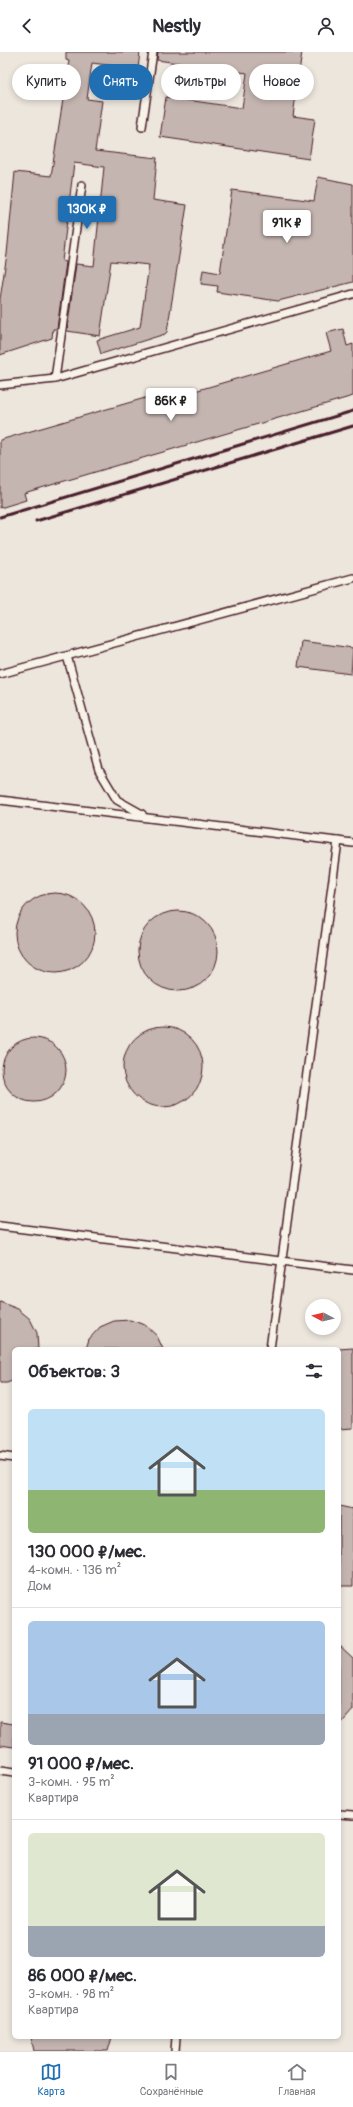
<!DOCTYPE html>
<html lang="ru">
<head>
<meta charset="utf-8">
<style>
	:root { --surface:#fff; --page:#f7f7f7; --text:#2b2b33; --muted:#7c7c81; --line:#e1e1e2; --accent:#1f6fb2 }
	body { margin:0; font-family:Pangolin,sans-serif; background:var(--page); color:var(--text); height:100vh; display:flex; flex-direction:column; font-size:15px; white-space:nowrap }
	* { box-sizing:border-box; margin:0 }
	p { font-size:13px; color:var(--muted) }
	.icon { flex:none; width:22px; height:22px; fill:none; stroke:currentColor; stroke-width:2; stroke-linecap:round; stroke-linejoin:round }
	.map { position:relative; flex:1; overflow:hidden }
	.panel { position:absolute; left:12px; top:1295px; width:329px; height:692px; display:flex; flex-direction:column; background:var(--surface); border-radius:6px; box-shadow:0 2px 6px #0003 }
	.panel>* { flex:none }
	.top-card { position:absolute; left:12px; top:12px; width:329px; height:36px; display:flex; gap:8px }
	.needle { width:26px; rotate:277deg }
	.fabs { position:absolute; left:305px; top:1247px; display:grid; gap:8px }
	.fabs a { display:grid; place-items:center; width:36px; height:36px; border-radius:50%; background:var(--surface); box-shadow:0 2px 6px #0003; font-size:20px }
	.price { position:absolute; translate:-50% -34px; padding:0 9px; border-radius:4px; background:#fff; color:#222; font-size:13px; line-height:26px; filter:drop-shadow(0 1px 2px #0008) }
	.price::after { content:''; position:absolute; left:50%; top:24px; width:12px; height:9px; margin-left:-6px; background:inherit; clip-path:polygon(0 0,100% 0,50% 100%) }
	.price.on { background:var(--accent); color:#fff }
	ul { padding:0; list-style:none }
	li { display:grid; align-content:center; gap:8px; height:212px; padding:0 16px }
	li+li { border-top:1px solid var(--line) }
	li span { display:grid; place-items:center; height:124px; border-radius:6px; color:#555 }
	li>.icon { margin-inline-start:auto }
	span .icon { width:72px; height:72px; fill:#fffc; stroke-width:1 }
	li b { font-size:17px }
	h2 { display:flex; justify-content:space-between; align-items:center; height:48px; padding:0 16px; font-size:17px }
	.chip { padding:0 14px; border-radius:18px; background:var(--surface); box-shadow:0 2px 6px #0003; font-size:14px; line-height:36px }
	.chip.on { background:var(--accent); color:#fff }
	header { display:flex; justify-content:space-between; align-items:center; height:52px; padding:0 16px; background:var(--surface); font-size:18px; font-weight:800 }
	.menu { display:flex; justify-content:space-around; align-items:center; height:56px; border-top:1px solid var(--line); background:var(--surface); font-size:11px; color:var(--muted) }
	.menu a { display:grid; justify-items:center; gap:2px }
	.menu .on { color:var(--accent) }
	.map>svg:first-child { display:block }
</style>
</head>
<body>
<header><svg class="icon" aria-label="back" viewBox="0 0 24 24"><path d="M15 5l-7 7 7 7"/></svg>Nestly<svg class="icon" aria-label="person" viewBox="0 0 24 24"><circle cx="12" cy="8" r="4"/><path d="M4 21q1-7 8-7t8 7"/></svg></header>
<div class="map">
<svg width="353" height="1999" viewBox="0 0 353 1999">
	<rect width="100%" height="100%" fill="#ece6dd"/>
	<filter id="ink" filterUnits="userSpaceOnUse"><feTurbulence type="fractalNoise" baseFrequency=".025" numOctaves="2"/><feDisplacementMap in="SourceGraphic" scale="8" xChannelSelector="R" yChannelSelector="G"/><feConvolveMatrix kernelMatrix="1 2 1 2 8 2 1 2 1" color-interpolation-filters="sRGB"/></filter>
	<g filter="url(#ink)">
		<!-- building -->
		<g fill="#c4b5b0" stroke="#4a1f2b">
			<path d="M66 0H140L138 17 92 11 87 47 102 49 95 99 157 106 153 148 187 153 167 280 165 282 101 302 97 288 140 275 149 213 111 209 100 284 67 279 76 212 94 214 104 115 74 111 62 209 66 210 57 277H53L52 286 0 303V247L7 202 15 120 51 124 69 9 66 8Z"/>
			<path d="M158 0H302L293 64 315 67 309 107 160 85 166 45 242 56 247 21 157 8Z"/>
			<path d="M318 125 353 132V230L278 249 217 240 218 234 201 232 203 218 220 221 232 138 314 149Z"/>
			<path d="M343 277 347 294 353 292V344L24 441 26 448 0 456V388L152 344 154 351 331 299 326 281Z"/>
			<path d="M301 589 353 596 351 622 298 615Z"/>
			<circle cx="55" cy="881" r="40"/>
			<circle cx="178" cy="899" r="40"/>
			<circle cx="163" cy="1015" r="40"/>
			<circle cx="34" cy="1018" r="32"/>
			<path d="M0 1250 18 1257 30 1267 37 1281 38 1297H14V1328L7 1331H0Z"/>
			<path d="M130 1268 145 1273 157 1284 163 1297H86L89 1287 100 1275 114 1269Z"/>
			<path d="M353 1296V1376L339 1377V1297Z"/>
			<path d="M339 1454 353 1457V1534H339Z"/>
			<path d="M339 1593 353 1606V1658L339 1674Z"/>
			<path d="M0 1670 14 1672V1695L0 1693Z"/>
			<path d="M31 1985H112L108 1999H34Z"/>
		</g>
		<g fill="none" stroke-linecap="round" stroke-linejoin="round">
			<!-- service casing -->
			<g stroke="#4a1f2b" stroke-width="10">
				<g id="service">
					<path d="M142 75 153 0"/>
					<path d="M55 327 82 133"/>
					<path d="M0 333 55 327 353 242"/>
					<path d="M67 604 99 718 117 748 142 762"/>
					<path d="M0 622 353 526"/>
					<path d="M0 748 353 791"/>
					<path d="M0 1174 353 1218"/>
					<path d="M270 1297 338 789"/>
					<path d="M0 1404 14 1406"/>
					<path d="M0 1719 14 1721"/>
					<path d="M339 1762 353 1763"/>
					<path d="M175 1999 176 1985"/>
				</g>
			</g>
			<!-- service -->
			<use href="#service" stroke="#f7f3e8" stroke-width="7"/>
			<!-- rail -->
			<g stroke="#4a1f2b" stroke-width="3">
				<path d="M0 465 353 359"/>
				<path d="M36 469 353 374"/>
			</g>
		</g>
	</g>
</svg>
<div class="fabs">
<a><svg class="needle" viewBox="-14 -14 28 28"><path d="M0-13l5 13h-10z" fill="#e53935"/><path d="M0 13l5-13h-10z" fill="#7c7c81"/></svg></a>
</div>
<b class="price on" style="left:87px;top:178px">130K ₽</b>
<b class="price" style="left:287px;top:192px">91K ₽</b>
<b class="price" style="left:171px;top:370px">86K ₽</b>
<div class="top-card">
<a class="chip">Купить</a>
<a class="chip on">Снять</a>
<a class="chip">Фильтры</a>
<a class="chip">Новое</a>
</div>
<section class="panel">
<h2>Объектов: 3<svg class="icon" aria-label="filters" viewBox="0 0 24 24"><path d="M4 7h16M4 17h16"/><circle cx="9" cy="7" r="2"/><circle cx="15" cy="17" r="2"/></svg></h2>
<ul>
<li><span style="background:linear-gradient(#bfe0f5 65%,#8fb573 0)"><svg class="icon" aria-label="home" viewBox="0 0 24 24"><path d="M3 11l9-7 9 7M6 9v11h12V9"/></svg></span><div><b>130 000 ₽/мес.</b><p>4-комн. · 136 m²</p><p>Дом</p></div></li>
<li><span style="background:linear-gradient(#a9c7e8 75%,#9aa5b1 0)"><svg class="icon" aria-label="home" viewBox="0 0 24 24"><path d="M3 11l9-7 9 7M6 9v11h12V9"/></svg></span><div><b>91 000 ₽/мес.</b><p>3-комн. · 95 m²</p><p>Квартира</p></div></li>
<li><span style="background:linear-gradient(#dfe7d0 75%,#9aa5b1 0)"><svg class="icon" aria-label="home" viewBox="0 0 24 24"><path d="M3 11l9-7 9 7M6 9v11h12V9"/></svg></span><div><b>86 000 ₽/мес.</b><p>3-комн. · 98 m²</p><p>Квартира</p></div></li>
</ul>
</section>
</div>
<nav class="menu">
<a class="on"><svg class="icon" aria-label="map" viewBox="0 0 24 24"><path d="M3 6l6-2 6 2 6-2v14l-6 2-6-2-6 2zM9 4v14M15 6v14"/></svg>Карта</a>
<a><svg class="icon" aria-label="saved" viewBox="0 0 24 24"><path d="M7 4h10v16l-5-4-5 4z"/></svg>Сохранённые</a>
<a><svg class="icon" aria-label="home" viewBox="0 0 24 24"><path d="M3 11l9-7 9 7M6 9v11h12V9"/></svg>Главная</a>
</nav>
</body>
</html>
